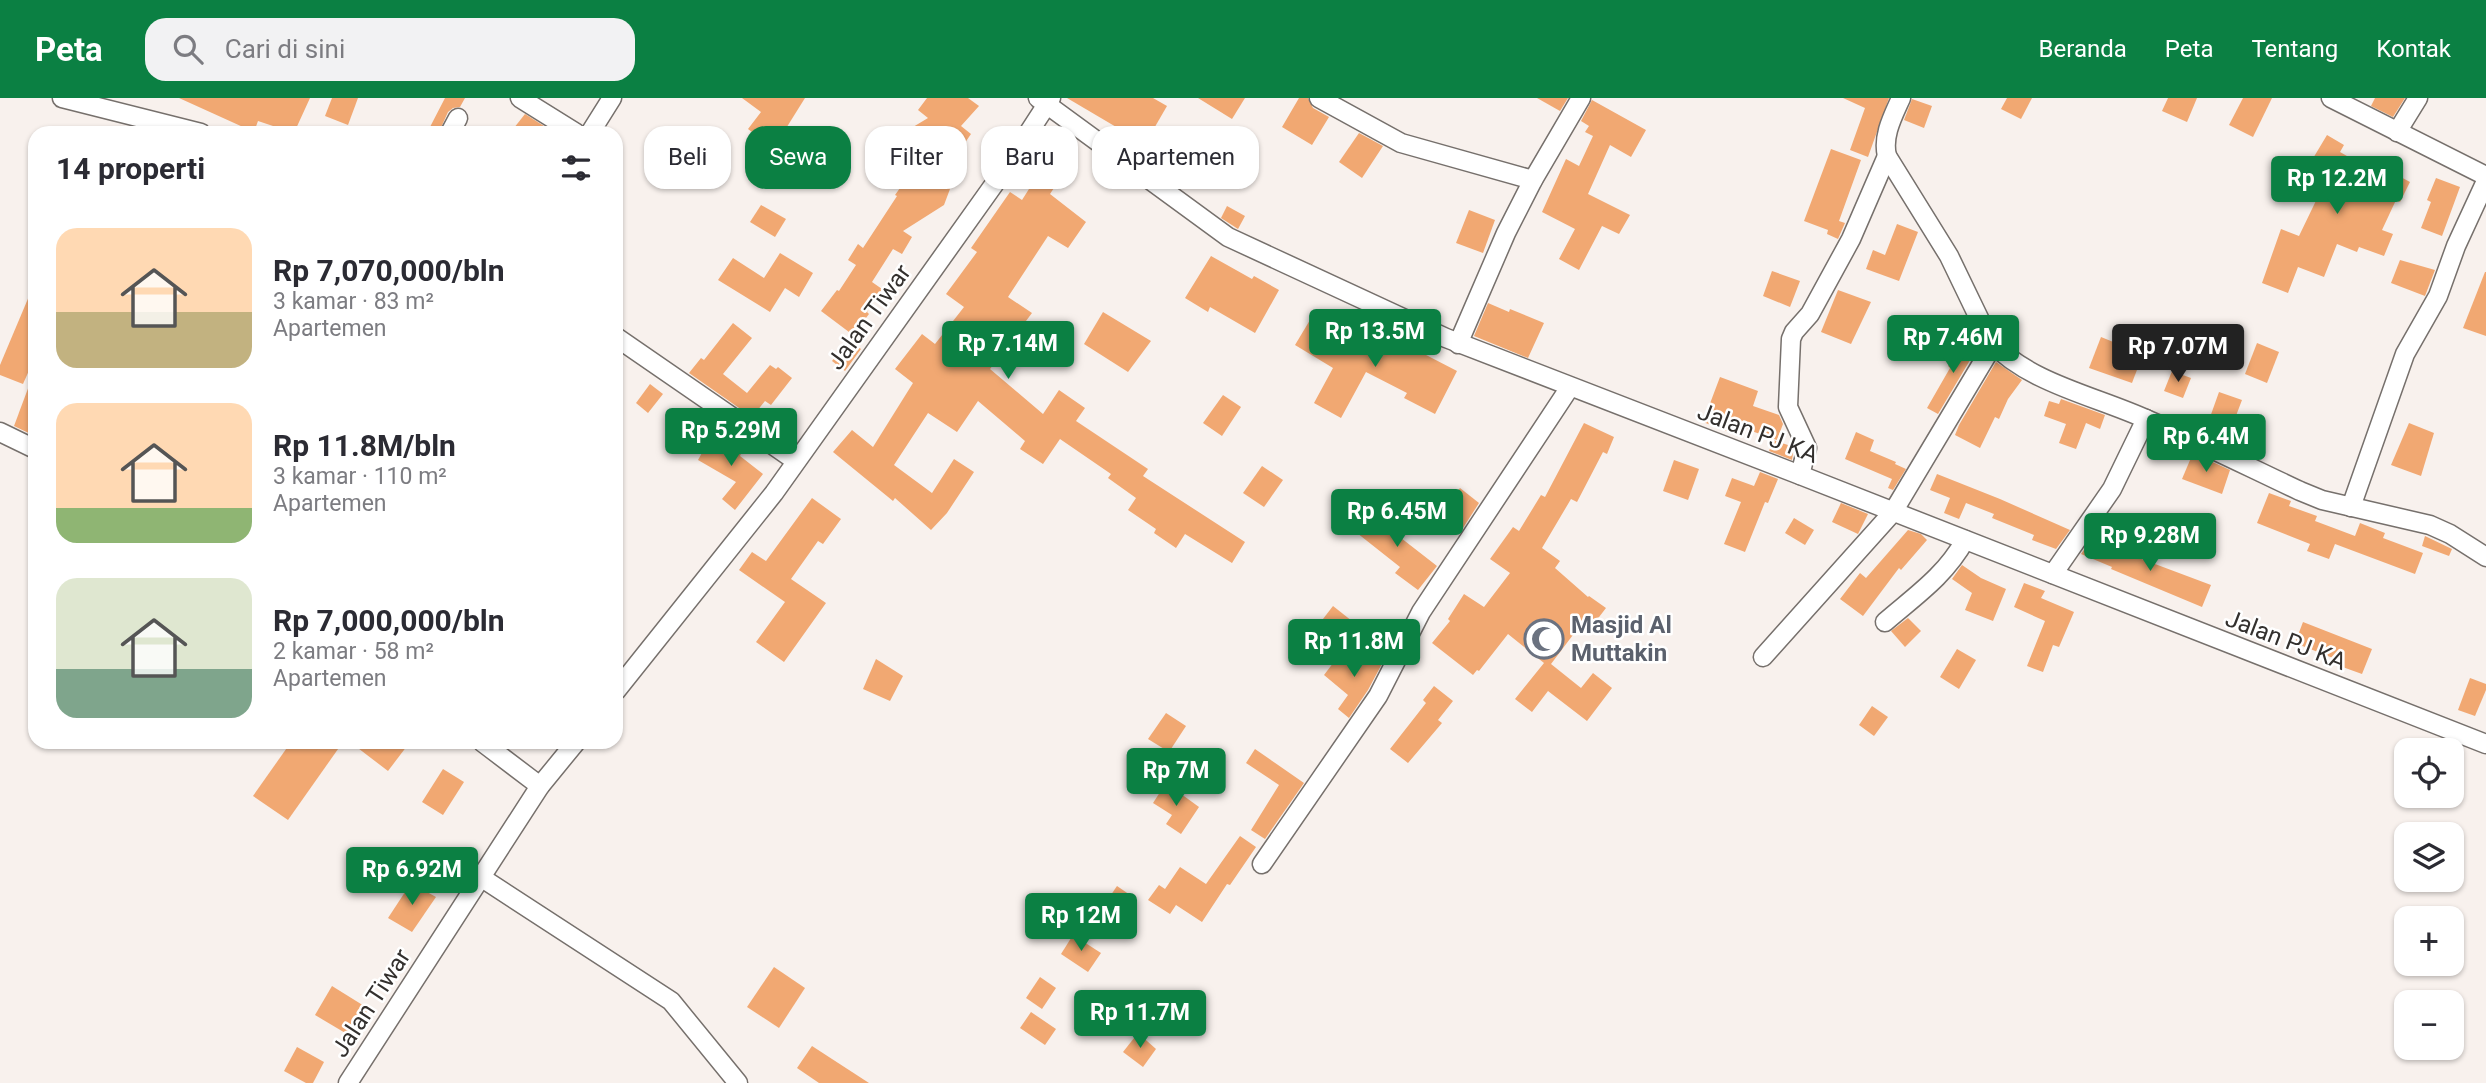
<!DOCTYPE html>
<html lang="id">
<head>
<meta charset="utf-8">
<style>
	:root { --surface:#fff; --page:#f2f2f3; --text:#2b2b33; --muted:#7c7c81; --accent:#0b8043 }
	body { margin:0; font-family:Roboto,sans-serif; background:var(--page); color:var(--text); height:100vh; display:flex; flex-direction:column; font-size:26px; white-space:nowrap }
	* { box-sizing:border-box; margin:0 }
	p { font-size:23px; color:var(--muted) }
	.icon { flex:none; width:38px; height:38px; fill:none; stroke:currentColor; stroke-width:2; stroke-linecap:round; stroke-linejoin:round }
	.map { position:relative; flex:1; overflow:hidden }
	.details { position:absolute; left:28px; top:28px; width:595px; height:623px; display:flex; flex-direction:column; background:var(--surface); border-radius:21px; box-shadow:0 2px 5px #0004 }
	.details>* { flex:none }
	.top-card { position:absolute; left:644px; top:28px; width:665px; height:63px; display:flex; gap:14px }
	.buttons { position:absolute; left:2394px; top:640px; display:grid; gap:14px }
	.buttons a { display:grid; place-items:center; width:70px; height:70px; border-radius:14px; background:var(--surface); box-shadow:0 2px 5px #0004; font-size:35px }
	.price { position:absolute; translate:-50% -60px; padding:0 16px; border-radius:7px; background:var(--accent); color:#fff; font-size:23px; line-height:46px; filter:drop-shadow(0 2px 4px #0008) }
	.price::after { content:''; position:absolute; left:50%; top:42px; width:21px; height:16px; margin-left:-10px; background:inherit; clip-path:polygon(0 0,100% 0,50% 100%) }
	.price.current { background:#222; color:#fff }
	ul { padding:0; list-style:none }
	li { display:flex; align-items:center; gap:21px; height:175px; padding:0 28px }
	li span { display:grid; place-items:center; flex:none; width:196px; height:140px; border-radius:21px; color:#555 }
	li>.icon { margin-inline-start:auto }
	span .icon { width:84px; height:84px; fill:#fffc; stroke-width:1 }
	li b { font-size:30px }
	h2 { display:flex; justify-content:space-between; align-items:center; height:84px; padding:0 28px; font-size:30px }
	.chip { padding:0 24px; border-radius:21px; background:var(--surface); box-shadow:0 2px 5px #0004; font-size:24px; line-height:63px }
	.chip.current { background:var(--accent); color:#fff }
	header { display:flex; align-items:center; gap:42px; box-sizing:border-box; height:98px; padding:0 35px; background:var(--accent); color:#fff }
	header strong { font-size:33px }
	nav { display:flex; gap:38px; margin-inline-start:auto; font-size:24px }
	.search { width:490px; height:63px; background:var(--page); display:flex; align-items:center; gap:18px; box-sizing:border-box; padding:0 24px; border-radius:21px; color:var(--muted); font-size:26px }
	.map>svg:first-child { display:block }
</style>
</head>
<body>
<header>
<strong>Peta</strong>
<div class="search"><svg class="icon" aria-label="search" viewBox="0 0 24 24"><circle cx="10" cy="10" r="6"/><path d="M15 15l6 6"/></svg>Cari di sini</div>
<nav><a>Beranda</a><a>Peta</a><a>Tentang</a><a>Kontak</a></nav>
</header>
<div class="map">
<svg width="2486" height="985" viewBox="0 0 2486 985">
	<rect width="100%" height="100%" fill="#f8f1ed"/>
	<!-- building -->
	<g fill="#f1a872">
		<path d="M179 0H310L294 35 258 23 254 34Z"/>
		<path d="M332 0H358L348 27 325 18Z"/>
		<path d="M445 0H465L460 9 453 10 448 14 439 34 430 29Z"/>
		<path d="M742 0H805L785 32 787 34 774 51 748 31 761 14Z"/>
		<path d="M927 0H968L979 8 961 28 971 36 960 52 941 64 956 75 944 107 903 133 912 139 902 156 893 151 872 184 882 191 867 214 869 216 853 237 821 213 837 192 839 193 856 167 848 162 858 146 863 150 897 98 895 97 925 55 908 45 913 29 928 20 918 12Z"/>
		<path d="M1067 0H1153L1167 8 1145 46Z"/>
		<path d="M1198 0H1245L1232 21Z"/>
		<path d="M1299 0H1308L1313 10 1329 19 1312 47 1282 29Z"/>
		<path d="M1537 0H1568L1560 13Z"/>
		<path d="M1843 0H1889L1868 59 1850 52 1865 10Z"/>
		<path d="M2007 0H2032L2021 21 2001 11Z"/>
		<path d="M2168 0H2197L2187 24 2162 13Z"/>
		<path d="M2243 0H2272L2253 39 2229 27Z"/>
		<path d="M2375 0H2405L2393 19 2371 8Z"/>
		<path d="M1912 1 1932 8 1924 30 1904 22Z"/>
		<path d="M1592 2 1646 32 1631 59 1610 47 1588 96 1630 117 1619 136 1602 128 1579 172 1559 161 1575 131 1542 114 1566 61 1579 68 1593 38 1585 34 1589 28 1581 23Z"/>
		<path d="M525 16 555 35H510Z"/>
		<path d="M1359 35 1383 48 1362 80 1339 64Z"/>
		<path d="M2327 37 2344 47 2340 54 2380 77 2384 70 2410 84 2400 104 2396 102 2382 132 2393 136 2384 158 2359 149 2357 154 2337 146 2324 179 2298 169 2288 195 2262 185 2281 131 2299 138 2325 84 2306 72Z"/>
		<path d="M1055 50 1073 61 1050 96 1086 124 1068 150 1048 138 1008 199 1032 215 990 271 1043 316 1059 292 1085 310 1076 323 1148 371 1143 378 1245 444 1232 465 1185 436 1176 450 1154 435 1156 431 1128 412 1136 400 1108 380 1111 376 1060 341 1043 366 1020 351 1025 343 978 303 957 334 928 315 894 367 932 395 954 361 974 374 947 415 931 432 895 400 893 403 833 354 852 332 873 349 913 285 895 271 922 236 935 246 964 209 946 196 977 154 971 150 1010 94 1022 102Z"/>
		<path d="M1831 51 1861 62 1839 123 1845 125 1838 141 1827 136 1828 132 1804 123Z"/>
		<path d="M2436 80 2460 89 2442 138 2421 130 2431 104 2427 102Z"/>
		<path d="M761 107 786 121 775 139 750 124Z"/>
		<path d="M1227 108 1245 118 1238 131 1221 120Z"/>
		<path d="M1469 112 1495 122 1483 155 1456 145Z"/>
		<path d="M1897 126 1918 134 1899 183 1866 171 1873 152 1885 157Z"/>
		<path d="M780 155 813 175 799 199 785 190 770 214 718 182 733 160 764 180Z"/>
		<path d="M1211 158 1252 181 1254 178 1279 192 1255 235 1210 209 1208 214 1185 200Z"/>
		<path d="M2400 162 2435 172 2425 198 2391 185Z"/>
		<path d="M1772 173 1800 183 1790 209 1763 198Z"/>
		<path d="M2485 174H2486V238L2463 230Z"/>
		<path d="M35 184V259L23 286 0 277V267Z"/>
		<path d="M1838 192 1871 204 1851 246 1821 234Z"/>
		<path d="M1488 205 1509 214 1510 211 1544 225 1528 260 1474 238Z"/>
		<path d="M1103 214 1151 243 1128 274 1084 246Z"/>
		<path d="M1310 222 1364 254 1379 228 1402 241 1401 244 1457 273 1435 316 1404 300 1407 295 1366 274 1341 320 1314 305 1333 270 1295 247Z"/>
		<path d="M733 225 752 240 723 276 747 295 770 267 776 271 778 269 792 280 771 307 765 303 752 319 689 275 701 260 704 262Z"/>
		<path d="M1968 239 1979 247 1938 316 1927 310 1950 270 1948 268Z"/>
		<path d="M2101 239 2143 256 2132 285 2089 270Z"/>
		<path d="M848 242 861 251 845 273 832 263Z"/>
		<path d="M2257 245 2279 254 2267 285 2245 276Z"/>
		<path d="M1996 264 2022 282 2008 301 1999 321 1995 319 1980 350 1955 337 1959 327Z"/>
		<path d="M2172 273 2191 280 2183 300 2164 293Z"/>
		<path d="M33 277 35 278V338L14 328Z"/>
		<path d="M1720 279 1758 293 1753 308 1779 317 1783 326 1777 342 1743 330 1740 338 1703 324Z"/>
		<path d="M650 286 663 296 648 315 636 305Z"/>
		<path d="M2219 294 2242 302 2234 323 2230 321 2221 343 2202 334 2206 322H2209Z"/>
		<path d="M1223 297 1241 309 1222 338 1203 325Z"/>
		<path d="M2061 301 2105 317 2100 331 2086 325 2076 351 2059 345 2066 326 2044 318 2049 303 2059 306Z"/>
		<path d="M1584 325 1614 339 1607 356 1603 354 1577 404 1571 401 1542 450 1560 463 1555 470 1588 499 1589 498 1606 510 1596 523 1588 517 1551 566 1581 590 1593 575 1612 590 1587 623 1548 593 1532 614 1515 601 1544 565 1508 536 1479 573 1477 572 1473 577 1432 545 1450 523 1448 521 1464 496 1484 509 1510 475 1490 461 1513 429 1519 433 1541 397 1545 399Z"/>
		<path d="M2409 325 2434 335 2421 378 2391 367Z"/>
		<path d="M1856 334 1874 342 1870 353 1896 364 1895 366 1906 371 1893 392 1888 390 1892 381 1845 361Z"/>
		<path d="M713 335 743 351 740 358 763 376 735 412 722 401 736 384 698 362Z"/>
		<path d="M1773 342 1794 349 1792 362 1769 353Z"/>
		<path d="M2193 355 2230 372 2222 396 2182 381Z"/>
		<path d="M1674 362 1699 371 1688 402 1663 393Z"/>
		<path d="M1262 368 1283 382 1264 409 1243 395Z"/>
		<path d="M1760 374 1778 381 1768 405 1765 404 1745 454 1724 446 1741 404 1725 398 1732 380 1754 388Z"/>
		<path d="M1937 376 2000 401 2070 432 2056 451 2032 442 2034 437 1992 420 1994 416 1966 405 1959 421 1944 415 1950 400 1930 392Z"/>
		<path d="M1460 390 1479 405 1463 430 1442 413Z"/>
		<path d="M2269 395 2291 403 2289 408 2317 418 2315 423 2355 438 2360 425 2385 435 2383 440 2423 455 2415 476 2335 446 2329 461 2307 453 2310 446 2257 425Z"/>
		<path d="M812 400 841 421 823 446 818 443 791 481 826 505 784 564 756 544 785 504 739 472 752 454 766 463Z"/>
		<path d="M1841 405 1868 416 1858 436 1832 424Z"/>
		<path d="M1376 410 1398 426 1392 433 1437 468 1418 492 1395 475 1400 469 1357 435Z"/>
		<path d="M1794 420 1814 432 1805 447 1785 435Z"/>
		<path d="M1908 432 1921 436 1927 442 1901 472 1899 470 1863 518 1840 501 1860 475 1866 480Z"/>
		<path d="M2425 438 2452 451 2449 458 2422 448Z"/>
		<path d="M2091 442 2211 487 2202 509 2111 471 2112 469 2081 456Z"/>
		<path d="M1962 467 1981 480 2006 491 1993 523 1965 512 1972 495 1952 481Z"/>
		<path d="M2024 485 2045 493 2041 500 2074 514 2059 549 2053 547 2043 574 2027 568 2045 523 2014 509Z"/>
		<path d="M1333 508 1352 523 1335 545 1316 530Z"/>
		<path d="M1908 520 1921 533 1905 549 1891 533Z"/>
		<path d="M2303 524 2372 551 2362 576 2337 567 2338 562 2295 545Z"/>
		<path d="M1957 551 1976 562 1959 591 1940 579Z"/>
		<path d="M1371 552 1384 562 1368 592 1349 620 1338 611 1348 597 1324 577 1340 556 1357 569Z"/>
		<path d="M876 561 903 578 890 603 863 591Z"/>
		<path d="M2470 580 2486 586V592L2475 618 2458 612Z"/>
		<path d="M1434 588 1453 603 1438 622 1442 625 1408 665 1390 651 1426 605 1423 602Z"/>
		<path d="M1872 608 1888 619 1874 638 1859 627Z"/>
		<path d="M1166 615 1186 628 1169 654 1148 641Z"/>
		<path d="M291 644H343L288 722 253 698Z"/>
		<path d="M350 644H410L388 673Z"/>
		<path d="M1255 651 1304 685 1265 741 1251 732 1279 687 1246 665Z"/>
		<path d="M443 671 464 684 443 717 422 704Z"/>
		<path d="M1166 685 1199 709 1181 736 1166 726 1172 717 1153 705Z"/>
		<path d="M1240 738 1256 749 1230 787 1227 786 1202 824 1176 807 1170 816 1148 802 1159 787 1165 791 1180 769 1206 786Z"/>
		<path d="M411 785 436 799 412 834 388 820Z"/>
		<path d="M1117 788 1136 801 1119 825 1100 813Z"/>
		<path d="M1073 837 1101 855 1088 874 1061 856Z"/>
		<path d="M774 869 805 890 779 930 747 909Z"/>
		<path d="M1040 879 1056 890 1042 911 1026 900Z"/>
		<path d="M332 888 369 911 352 939 315 917Z"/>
		<path d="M1136 911 1152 920 1138 935 1122 927Z"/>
		<path d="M1031 914 1056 931 1045 947 1020 930Z"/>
		<path d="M1138 935 1156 951 1143 969 1123 954Z"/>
		<path d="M812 948 869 985H819L797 970Z"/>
		<path d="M297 949 324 964 313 985H306L284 973Z"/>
	</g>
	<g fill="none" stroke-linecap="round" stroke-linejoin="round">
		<!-- minor casing -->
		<g stroke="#76706c" stroke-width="21">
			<g id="minor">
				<path d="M62 0 201 35"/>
				<path d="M520 0 576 35"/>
				<path d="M1038 0 1228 139 1446 240 1800 377 2486 646"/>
				<path d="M1319 0 1401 45 1533 82"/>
				<path d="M1901 0C1893 18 1882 38 1887 58L1949 158 1990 243C2030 286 2096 298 2148 322 2199 344 2249 369 2300 393L2322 402 2430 427 2450 436 2486 459"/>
				<path d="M2331 0 2486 78"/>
				<path d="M2397 34 2418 0"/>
				<path d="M450 35 458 20"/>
				<path d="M590 35 612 0"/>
				<path d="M616 239 796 363"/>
				<path d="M1458 246 1506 135 1533 82 1581 0"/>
				<path d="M0 334 35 351"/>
				<path d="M1800 377 1807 350 1788 309 1791 241 1794 234 1810 216 1851 141 1887 58"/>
				<path d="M2351 409 2405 256 2438 198 2456 148 2486 83"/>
				<path d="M2053 476 2112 391 2146 321"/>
				<path d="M1885 524C1915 498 1945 478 1965 442"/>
				<path d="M1763 559 1893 414 1993 247"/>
				<path d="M616 593 774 395 1005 71 1051 0"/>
				<path d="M482 644 540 688"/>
				<path d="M1262 766 1378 598 1421 514 1570 289"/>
				<path d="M482 780 671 903 738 985"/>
				<path d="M348 985 540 688 576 644"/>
			</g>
		</g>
		<!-- minor -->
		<use href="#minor" stroke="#fff" stroke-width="18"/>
	</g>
	<!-- icons -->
	<defs>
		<g id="mosque-ring" transform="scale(2.0125)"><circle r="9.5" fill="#fff" stroke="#6b7280" stroke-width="1.5"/><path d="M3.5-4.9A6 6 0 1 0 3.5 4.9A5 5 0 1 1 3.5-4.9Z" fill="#6b7280"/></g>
	</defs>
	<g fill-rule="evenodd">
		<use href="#mosque-ring" x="1544" y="541"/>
	</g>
	<g text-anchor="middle" stroke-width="5" stroke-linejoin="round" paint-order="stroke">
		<!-- street labels -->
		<g font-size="24" fill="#33302e" stroke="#fff">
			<text transform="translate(869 219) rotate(-54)" y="8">Jalan Tiwar</text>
			<text transform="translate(1758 335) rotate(21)" y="8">Jalan PJ KA</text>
			<text transform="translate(2286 542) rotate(21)" y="8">Jalan PJ KA</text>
			<text transform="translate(371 905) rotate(-57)" y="8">Jalan Tiwar</text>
		</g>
		<!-- worship labels -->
		<g font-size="24" font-weight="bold" fill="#5b616d" stroke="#fff" text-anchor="start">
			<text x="1571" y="535">Masjid Al<tspan x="1571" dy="28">Muttakin</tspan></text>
		</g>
	</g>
</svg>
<div class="buttons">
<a><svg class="icon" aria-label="locate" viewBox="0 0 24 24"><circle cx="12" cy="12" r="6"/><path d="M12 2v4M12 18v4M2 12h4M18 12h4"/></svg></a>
<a><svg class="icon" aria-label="layers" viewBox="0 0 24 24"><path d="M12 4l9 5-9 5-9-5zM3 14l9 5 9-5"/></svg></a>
<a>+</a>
<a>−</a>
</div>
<b class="price" style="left:2337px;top:118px">Rp 12.2M</b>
<b class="price" style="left:1375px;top:271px">Rp 13.5M</b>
<b class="price" style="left:1953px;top:277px">Rp 7.46M</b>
<b class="price" style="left:1008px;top:283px">Rp 7.14M</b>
<b class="price current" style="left:2178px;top:286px">Rp 7.07M</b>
<b class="price" style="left:731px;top:370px">Rp 5.29M</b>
<b class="price" style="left:2206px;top:376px">Rp 6.4M</b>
<b class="price" style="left:1397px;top:451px">Rp 6.45M</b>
<b class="price" style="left:2150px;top:475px">Rp 9.28M</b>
<b class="price" style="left:1354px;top:581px">Rp 11.8M</b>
<b class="price" style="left:1176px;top:710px">Rp 7M</b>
<b class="price" style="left:412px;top:809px">Rp 6.92M</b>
<b class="price" style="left:1081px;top:855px">Rp 12M</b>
<b class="price" style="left:1140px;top:952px">Rp 11.7M</b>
<div class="top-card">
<a class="chip">Beli</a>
<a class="chip current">Sewa</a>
<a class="chip">Filter</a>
<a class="chip">Baru</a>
<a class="chip">Apartemen</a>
</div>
<section class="details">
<h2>14 properti<svg class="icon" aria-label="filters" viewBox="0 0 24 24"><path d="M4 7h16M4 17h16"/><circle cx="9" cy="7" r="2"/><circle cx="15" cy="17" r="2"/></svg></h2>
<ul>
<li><span style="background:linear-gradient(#ffd9b3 60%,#c2b280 0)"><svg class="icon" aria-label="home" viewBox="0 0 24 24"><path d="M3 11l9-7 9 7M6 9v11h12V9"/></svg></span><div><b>Rp 7,070,000/bln</b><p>3 kamar · 83 m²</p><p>Apartemen</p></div></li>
<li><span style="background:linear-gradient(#ffd9b3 75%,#8fb573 0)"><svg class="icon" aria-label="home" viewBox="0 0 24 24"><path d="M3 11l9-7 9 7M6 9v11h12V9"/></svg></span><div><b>Rp 11.8M/bln</b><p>3 kamar · 110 m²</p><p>Apartemen</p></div></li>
<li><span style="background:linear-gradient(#dfe7d0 65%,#7fa58c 0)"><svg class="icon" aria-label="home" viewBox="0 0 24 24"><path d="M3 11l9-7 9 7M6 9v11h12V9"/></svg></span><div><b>Rp 7,000,000/bln</b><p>2 kamar · 58 m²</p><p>Apartemen</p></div></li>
</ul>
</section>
</div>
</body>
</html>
